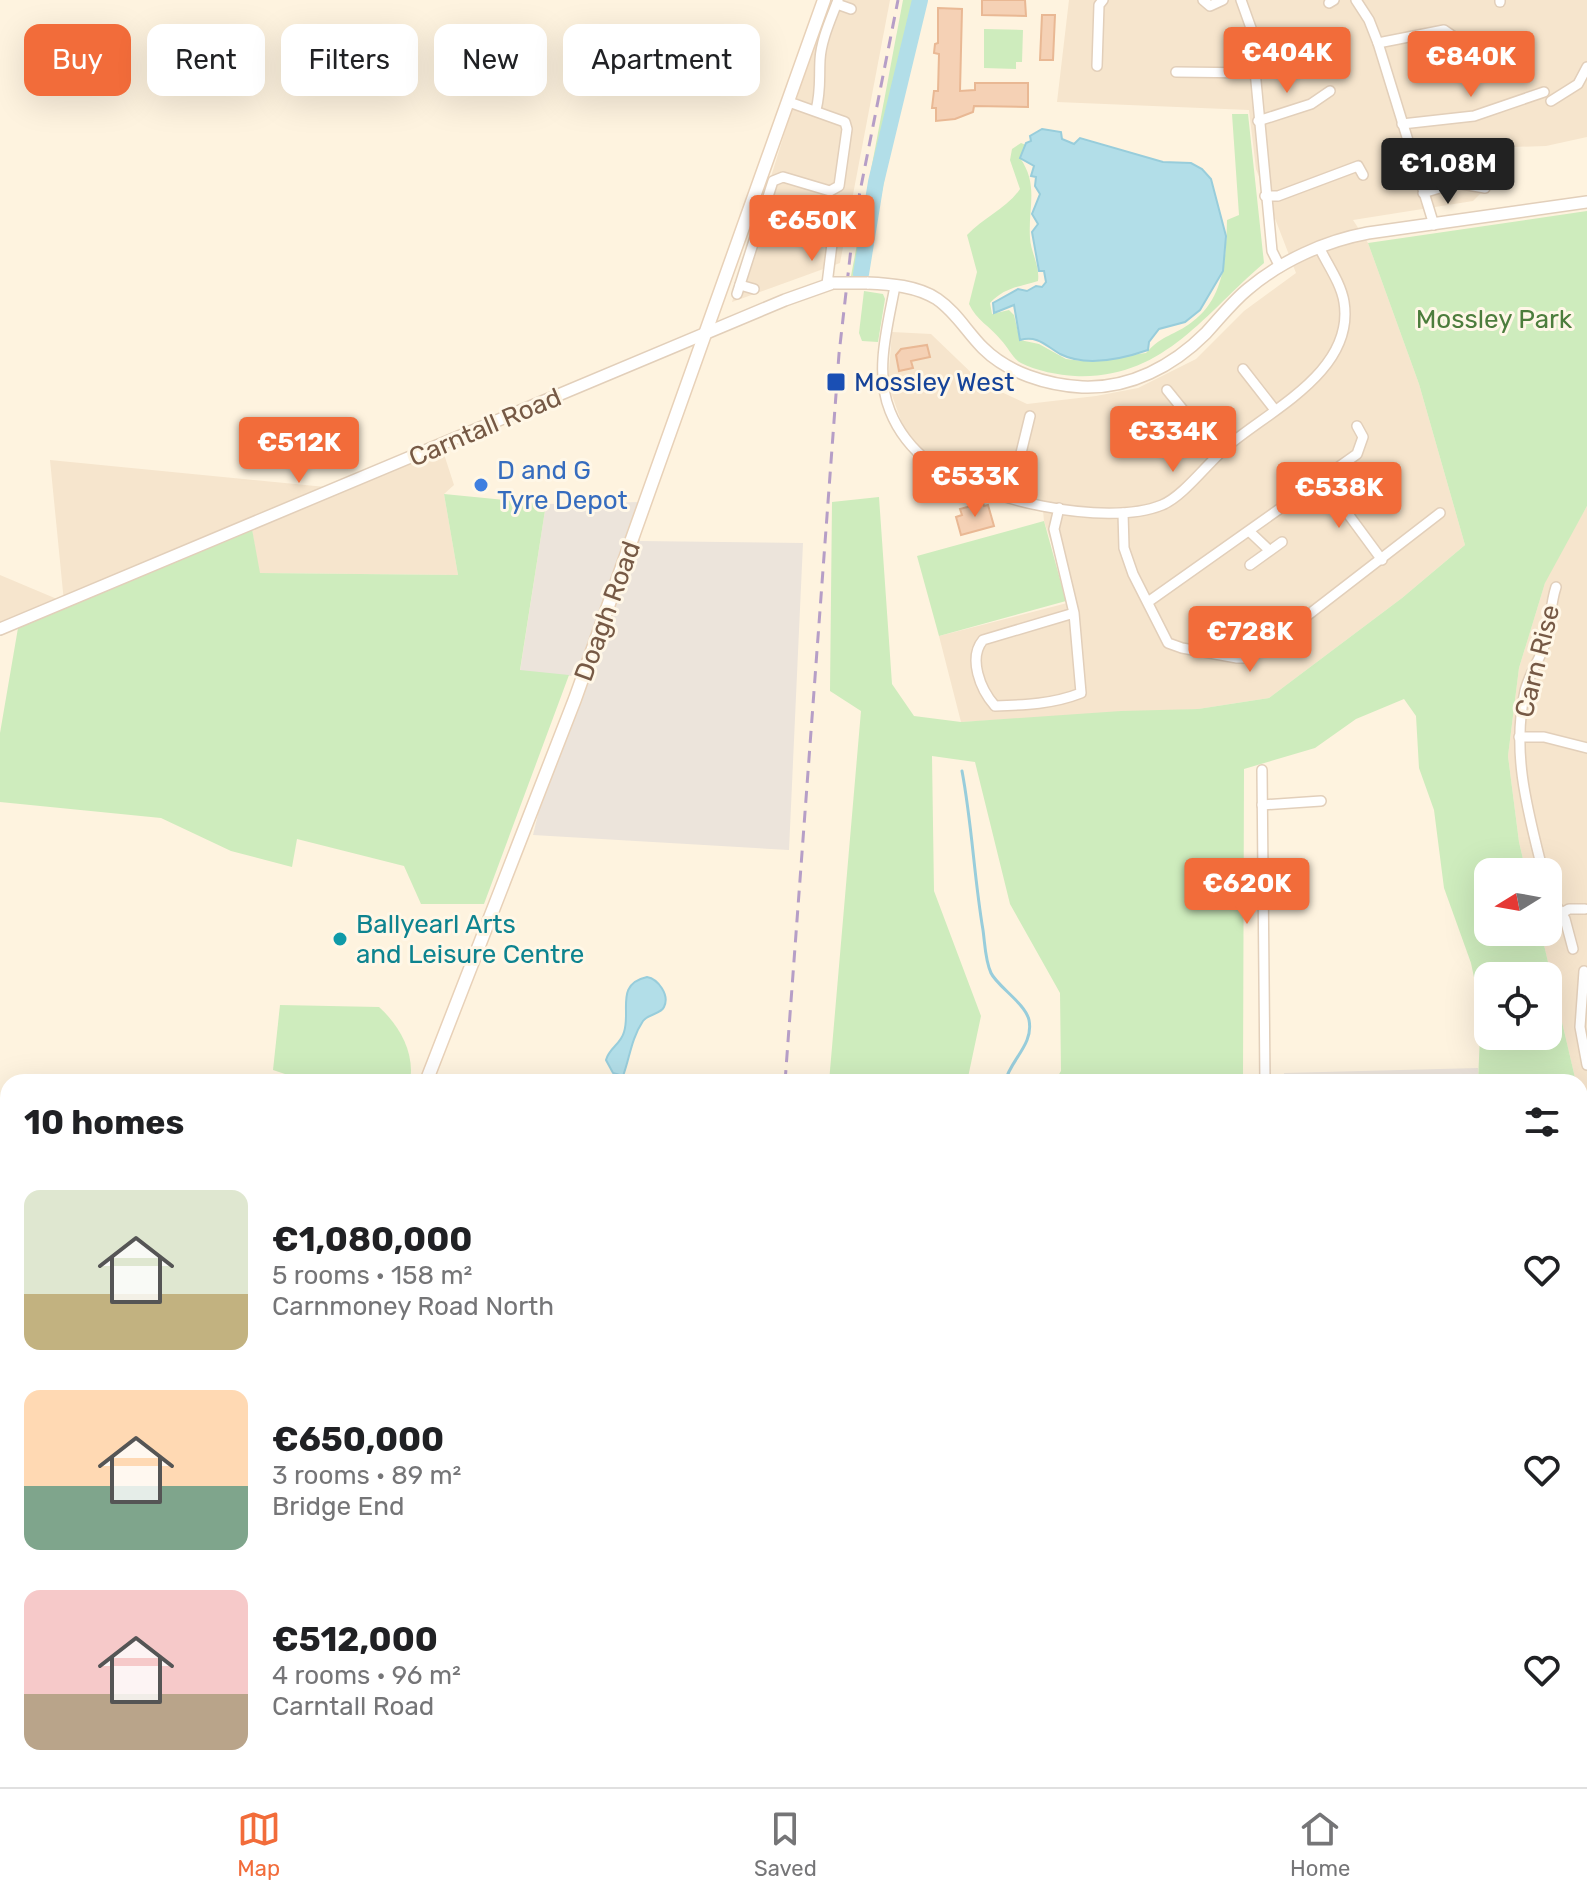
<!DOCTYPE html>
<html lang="en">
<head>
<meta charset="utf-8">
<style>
	:root { --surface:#fff; --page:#f2f2f2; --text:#202124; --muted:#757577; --line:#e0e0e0; --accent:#f26c3a }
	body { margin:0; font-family:Rubik,sans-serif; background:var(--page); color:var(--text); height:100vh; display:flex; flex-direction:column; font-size:30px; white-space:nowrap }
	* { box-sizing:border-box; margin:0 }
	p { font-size:26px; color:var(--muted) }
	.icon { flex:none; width:44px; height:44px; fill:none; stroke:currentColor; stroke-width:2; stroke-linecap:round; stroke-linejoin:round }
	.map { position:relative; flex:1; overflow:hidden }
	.side { position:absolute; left:0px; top:1074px; width:1588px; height:714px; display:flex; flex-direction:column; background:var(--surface); border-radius:24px 24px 0 0; box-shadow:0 8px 32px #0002 }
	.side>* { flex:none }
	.hud { position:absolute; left:24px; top:24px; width:800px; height:72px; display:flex; gap:16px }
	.needle { width:52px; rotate:259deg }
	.fabs { position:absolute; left:1474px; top:858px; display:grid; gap:16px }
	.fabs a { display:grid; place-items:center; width:88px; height:88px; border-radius:16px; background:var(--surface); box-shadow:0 8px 32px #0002; font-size:40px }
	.price { position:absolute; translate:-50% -68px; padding:0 18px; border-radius:8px; background:var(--accent); color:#fff; font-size:26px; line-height:52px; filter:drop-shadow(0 2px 4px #0008) }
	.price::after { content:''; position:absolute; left:50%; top:48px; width:24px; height:18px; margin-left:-12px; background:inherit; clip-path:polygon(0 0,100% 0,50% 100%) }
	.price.selected { background:#222; color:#fff }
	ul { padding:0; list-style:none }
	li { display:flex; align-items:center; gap:24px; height:200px; padding:0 24px }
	li span { display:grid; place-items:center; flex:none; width:224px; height:160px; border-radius:16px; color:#555 }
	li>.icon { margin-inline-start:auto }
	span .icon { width:96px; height:96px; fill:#fffc; stroke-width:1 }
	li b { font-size:34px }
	h2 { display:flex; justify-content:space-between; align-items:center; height:96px; padding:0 24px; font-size:34px }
	.chip { padding:0 28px; border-radius:16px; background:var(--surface); box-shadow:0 8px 32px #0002; font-size:28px; line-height:72px }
	.chip.selected { background:var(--accent); color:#fff }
	.tab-bar { display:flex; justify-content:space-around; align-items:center; height:112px; border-top:2px solid var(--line); background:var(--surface); font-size:22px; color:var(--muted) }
	.tab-bar a { display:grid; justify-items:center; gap:4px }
	.tab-bar .selected { color:var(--accent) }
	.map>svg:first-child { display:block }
</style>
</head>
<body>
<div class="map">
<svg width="1587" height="1787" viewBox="0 0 1587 1787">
	<rect width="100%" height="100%" fill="#fef3df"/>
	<!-- residential -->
	<g fill="#f6e5cd">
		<path d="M826 0H890L840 263 732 302Z"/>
		<path d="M1069 0H1587V137L1546 146 1513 147 1497 177 1473 201 1353 220 1368 243 1419 384 1465 545 1402 598 1269 698 1198 709 961 722 939 636 1071 602 1044 521 1042 500 988 486 951 471 926 454 904 429 888 384 892 332 931 334 982 383 1027 404 1096 396 1138 388 1196 359 1244 311 1296 273 1256 169 1249 110 1057 102Z"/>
		<path d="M443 451 454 485 444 494 458 575 259 573 252 530 0 630V575L64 602 50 460 336 488Z"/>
		<path d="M1587 506V1128L1580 1082H1576L1541 932H1548V872H1526L1519 842 1508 756 1519 668 1548 573Z"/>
	</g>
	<!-- industrial -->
	<g fill="#ece4db">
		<path d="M641 502 640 541 803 543 789 850 533 835 549 769 583 677 520 671 546 504Z"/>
		<path d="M1478 1068V1082H1285L1284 1073Z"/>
		<path d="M1580 1511 1587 1529V1787H1361L1317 1784 1103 1787 1102 1780H1580Z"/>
		<path d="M306 1780H388L465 1787H304Z"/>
	</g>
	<!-- green -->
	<g fill="#ceecbd" fill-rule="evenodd">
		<path d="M903 0H919L866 275 851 276Z"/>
		<path d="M984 29 1023 30 1022 62H1016V69L984 68Z"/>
		<path d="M1232 114H1248L1264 263C1204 314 1163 380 1075 376 1059 375 1036 371 1021 363 1013 359 1008 347 1001 340 991 327 976 320 969 304L977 272 967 235C983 218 1007 208 1020 189L1010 160 1012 149 1021 143 1026 145 1020 158C1039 185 1028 207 1030 238 1031 253 1040 266 1038 281 1019 287 1005 287 990 303L992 314 1009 310 1014 315 1020 340 1039 344 1066 359 1082 361 1146 353C1163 334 1174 336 1192 322 1225 298 1226 257 1227 220L1239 215Z"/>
		<path d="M1587 211V506L1545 583 1519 668 1508 756 1519 842 1526 872H1488V932H1541L1576 1082H1478L1481 1011 1471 963 1444 888 1434 810 1419 768 1416 716 1404 699 1356 719 1315 748 1244 769 1243 1082H1054L1061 1071 1060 993 1010 904 975 762 932 756 934 891 981 1016 967 1082H829L861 711 830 691 832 502 879 497 892 684 914 716 961 722 1121 711 1198 709 1269 698 1402 598 1465 545 1419 384 1368 243ZM1488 976H1548V1036H1488Z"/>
		<path d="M864 291 883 294 885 299 878 342 862 341 859 333Z"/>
		<path d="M444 494 546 504 520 670 569 675 484 904H421L404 866 297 839 292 867 231 851 161 818 0 802V733L18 628 252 529 260 573 458 575Z"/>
		<path d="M1044 521 1066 601 939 636 917 556Z"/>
		<path d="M280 1005 379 1007C400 1026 415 1053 410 1082H309L273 1070Z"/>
		<path d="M1580 1097 1587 1128V1446L1580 1435Z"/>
		<path d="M783 1780H1102L1103 1787H784Z"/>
	</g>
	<!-- water -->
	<g fill="#b2dee8" stroke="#98cddb" stroke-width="2">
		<path d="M1042 129 1061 132 1062 139 1074 144 1080 138 1163 162 1191 163 1202 169 1211 179 1226 236 1223 271 1200 310 1185 322 1159 329 1149 342 1148 350C1122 359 1086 367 1060 354 1046 346 1038 335 1020 340L1014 305 994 313 993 303 1018 289 1027 291 1036 286 1042 287 1046 282 1044 271H1039L1032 232 1038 224 1032 214 1040 194 1035 186 1036 177 1031 176 1034 166 1020 158 1026 143 1031 141 1030 136Z"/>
		<path d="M647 977C658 979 670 995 664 1007 661 1014 648 1014 643 1021 631 1039 630 1057 623 1076L613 1073 606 1060C609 1048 621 1044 624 1032 631 1011 615 984 647 977Z"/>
	</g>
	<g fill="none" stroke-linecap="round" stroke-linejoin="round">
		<!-- stream -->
		<path stroke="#98cddb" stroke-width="3" d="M962 771C972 824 974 877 983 930 985 944 985 960 991 973 997 986 1025 1003 1029 1020 1034 1045 1010 1060 1005 1082"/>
		<!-- river -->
		<path stroke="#b2dee8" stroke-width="16" d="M861 274 876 182 920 0"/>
	</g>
	<!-- building -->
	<g fill="#f5d1b5" stroke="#e9b894" stroke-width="2">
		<path d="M982 0H1025L1026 16 982 15Z"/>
		<path d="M938 8 962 9 960 91 975 90V83H1028V107L974 106 973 112 955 119 936 121V108H932L934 91H938L939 54 934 53 935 44 938 43Z"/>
		<path d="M1042 15H1055L1053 60H1040Z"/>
		<path d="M927 345 930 357 911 361 913 368 899 371 896 355 901 349Z"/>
		<path d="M983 503 984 506 988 505 994 526 961 535 956 517 962 515 960 509Z"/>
	</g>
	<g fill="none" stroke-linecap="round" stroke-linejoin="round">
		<!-- minor casing -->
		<g stroke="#e2cfba" stroke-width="12">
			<g id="minor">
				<path d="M1203 0 1210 6 1223 0"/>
				<path d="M1241 0 1251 28 1272 251 1280 267"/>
				<path d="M1356 0 1369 20 1378 43 1434 225"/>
				<path d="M1500 2V0"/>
				<path d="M1329 3 1334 0"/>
				<path d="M837 4 851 9"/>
				<path d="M1378 43 1444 30 1457 39"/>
				<path d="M1097 66 1099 5 1103 0"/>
				<path d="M1176 72 1255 73"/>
				<path d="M1551 101 1578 84 1587 67"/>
				<path d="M816 110C821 90 819 80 820 60 821 40 831 19 838 0"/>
				<path d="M1258 121 1311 104 1330 91"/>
				<path d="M1402 124 1474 116 1544 92"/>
				<path d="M1423 193 1456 183 1485 188"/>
				<path d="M1265 196H1278L1358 166 1363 175"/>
				<path d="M827 284 832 244"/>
				<path d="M740 285 754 289"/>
				<path d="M895 286C888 325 874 372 890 411 898 431 912 449 930 463 977 499 1106 528 1162 505 1184 496 1209 461 1229 445 1272 409 1355 370 1344 302 1341 283 1327 264 1319 247"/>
				<path d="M737 294 773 181 783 177 830 191 839 186 847 129 845 122 789 102"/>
				<path d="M1243 369 1275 410"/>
				<path d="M1167 390 1218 453"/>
				<path d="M1323 480 1382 560"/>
				<path d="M1010 498 1030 416"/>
				<path d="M1059 508 1054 529 1074 613 1081 693C1053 704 1025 705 995 706 980 689 968 658 983 640L1074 613"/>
				<path d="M1123 513 1124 548 1133 574 1168 643 1182 648 1237 658H1248L1268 646 1440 513"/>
				<path d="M1250 532 1269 550"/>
				<path d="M1250 565 1282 542"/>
				<path d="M1148 602 1357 454 1363 437 1357 426"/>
				<path d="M1519 737H1544L1587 748"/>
				<path d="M1262 770 1265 1082"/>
				<path d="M1262 805 1321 801"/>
				<path d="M1543 872C1528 812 1511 753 1525 691 1529 673 1541 659 1546 640 1551 622 1550 605 1556 587"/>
				<path d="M1548 893 1565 919 1573 949"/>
				<path d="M1562 913 1569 909H1585"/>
				<path d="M1584 971 1580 1027 1587 1065"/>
				<path d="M1580 1464 1587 1471"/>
				<path d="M0 1589 8 1587"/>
			</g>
		</g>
		<!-- tertiary casing -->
		<g stroke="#e2cfba" stroke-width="14">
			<g id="tertiary">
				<path d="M867 283C890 284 917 286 937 299 956 312 967 332 983 348 1008 373 1047 385 1082 387 1130 389 1173 366 1206 333 1220 318 1232 302 1248 289 1281 261 1325 241 1368 233L1587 202"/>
				<path d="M0 629 785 300 833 283"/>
			</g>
		</g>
		<!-- secondary casing -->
		<g stroke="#e8d1b8" stroke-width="15">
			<g id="secondary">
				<path d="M426 1082 575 699 824 0"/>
				<path d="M156 1787 159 1780"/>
			</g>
		</g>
		<!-- minor -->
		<use href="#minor" stroke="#fff" stroke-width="9"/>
		<!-- tertiary -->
		<use href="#tertiary" stroke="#fff" stroke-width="11"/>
		<!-- secondary -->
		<use href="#secondary" stroke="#fff" stroke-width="12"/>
		<!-- rail -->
		<g stroke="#b69ec7" stroke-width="3" stroke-dasharray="12 8" stroke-linecap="butt">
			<path d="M785 1082 839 354 854 222 898 0"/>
			<path d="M732 1787 733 1780"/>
		</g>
		<!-- tertiary-bridge casing -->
		<g stroke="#e2cfba" stroke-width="14" stroke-linecap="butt">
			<path id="tertiary-bridge" d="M833 283H867"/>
		</g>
		<!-- tertiary-bridge -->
		<use href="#tertiary-bridge" stroke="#fff" stroke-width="11"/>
	</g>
	<!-- markers -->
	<rect fill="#1a4fb4" stroke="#fff7e7" stroke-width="3" x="826" y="372" width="20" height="20" rx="4"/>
	<circle fill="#3f7fe0" stroke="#fff7e7" stroke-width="3" cx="481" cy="485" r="8"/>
	<circle fill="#0f9aa8" stroke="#fff7e7" stroke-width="3" cx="340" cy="939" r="8"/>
	<g text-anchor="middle" stroke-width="6" stroke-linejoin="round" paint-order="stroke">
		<!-- park labels -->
		<g font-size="26" fill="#4c7d3c" stroke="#fff7e7">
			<text x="1494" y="328">Mossley Park</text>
		</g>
		<!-- transit labels -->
		<g font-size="26" fill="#164399" stroke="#fff7e7" text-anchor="start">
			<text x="854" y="391">Mossley West</text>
		</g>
		<!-- street labels -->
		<g font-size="26" fill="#765945" stroke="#fff7e7">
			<text transform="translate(485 427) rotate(-23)" y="9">Carntall Road</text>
			<text transform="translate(607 611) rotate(-70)" y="9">Doagh Road</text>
			<text transform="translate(1537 661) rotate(-76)" y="9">Carn Rise</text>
		</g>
		<!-- shop labels -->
		<g font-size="26" fill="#366cbe" stroke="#fff7e7" text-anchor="start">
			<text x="497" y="479">D and G<tspan x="497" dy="30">Tyre Depot</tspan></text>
		</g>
		<!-- culture labels -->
		<g font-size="26" fill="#0d838f" stroke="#fff7e7" text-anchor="start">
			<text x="356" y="933">Ballyearl Arts<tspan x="356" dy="30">and Leisure Centre</tspan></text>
		</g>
	</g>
</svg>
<div class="fabs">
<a><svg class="needle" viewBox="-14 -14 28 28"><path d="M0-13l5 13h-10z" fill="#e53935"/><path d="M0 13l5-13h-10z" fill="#757577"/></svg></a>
<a><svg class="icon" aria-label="locate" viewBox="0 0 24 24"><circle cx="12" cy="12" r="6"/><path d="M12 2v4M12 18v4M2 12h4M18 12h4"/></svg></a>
</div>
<b class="price" style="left:1287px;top:95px">€404K</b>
<b class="price" style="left:1471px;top:99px">€840K</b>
<b class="price selected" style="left:1448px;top:206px">€1.08M</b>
<b class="price" style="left:812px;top:263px">€650K</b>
<b class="price" style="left:1173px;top:474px">€334K</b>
<b class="price" style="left:299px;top:485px">€512K</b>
<b class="price" style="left:975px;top:519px">€533K</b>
<b class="price" style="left:1339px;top:530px">€538K</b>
<b class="price" style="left:1250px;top:674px">€728K</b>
<b class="price" style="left:1247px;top:926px">€620K</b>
<div class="hud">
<a class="chip selected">Buy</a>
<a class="chip">Rent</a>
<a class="chip">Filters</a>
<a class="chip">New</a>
<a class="chip">Apartment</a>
</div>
<section class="side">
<h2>10 homes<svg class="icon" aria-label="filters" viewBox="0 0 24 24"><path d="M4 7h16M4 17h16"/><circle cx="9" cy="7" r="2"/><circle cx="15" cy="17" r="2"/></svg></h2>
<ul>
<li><span style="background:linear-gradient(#dfe7d0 65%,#c2b280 0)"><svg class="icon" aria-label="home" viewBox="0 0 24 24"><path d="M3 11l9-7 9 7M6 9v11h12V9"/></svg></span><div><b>€1,080,000</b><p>5 rooms · 158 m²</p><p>Carnmoney Road North</p></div><svg class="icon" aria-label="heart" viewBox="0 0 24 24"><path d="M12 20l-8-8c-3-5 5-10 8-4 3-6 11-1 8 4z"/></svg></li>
<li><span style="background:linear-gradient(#ffd9b3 60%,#7fa58c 0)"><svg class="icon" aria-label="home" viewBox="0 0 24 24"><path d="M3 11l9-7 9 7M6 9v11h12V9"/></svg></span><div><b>€650,000</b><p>3 rooms · 89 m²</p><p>Bridge End</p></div><svg class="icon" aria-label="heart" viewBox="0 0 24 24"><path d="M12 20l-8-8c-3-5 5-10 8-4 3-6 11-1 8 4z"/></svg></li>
<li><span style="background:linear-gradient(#f6c9c9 65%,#b9a48a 0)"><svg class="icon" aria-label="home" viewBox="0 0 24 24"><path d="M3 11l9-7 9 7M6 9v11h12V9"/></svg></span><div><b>€512,000</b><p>4 rooms · 96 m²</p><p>Carntall Road</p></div><svg class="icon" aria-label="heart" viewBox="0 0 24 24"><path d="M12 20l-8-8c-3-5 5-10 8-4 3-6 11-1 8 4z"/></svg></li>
</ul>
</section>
</div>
<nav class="tab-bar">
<a class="selected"><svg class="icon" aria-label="map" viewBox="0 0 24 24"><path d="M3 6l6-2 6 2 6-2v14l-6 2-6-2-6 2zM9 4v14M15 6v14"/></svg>Map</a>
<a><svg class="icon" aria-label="saved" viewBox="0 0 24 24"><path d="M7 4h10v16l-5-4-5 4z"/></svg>Saved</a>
<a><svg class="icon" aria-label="home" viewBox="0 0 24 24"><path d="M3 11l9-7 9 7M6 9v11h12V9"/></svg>Home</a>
</nav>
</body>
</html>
